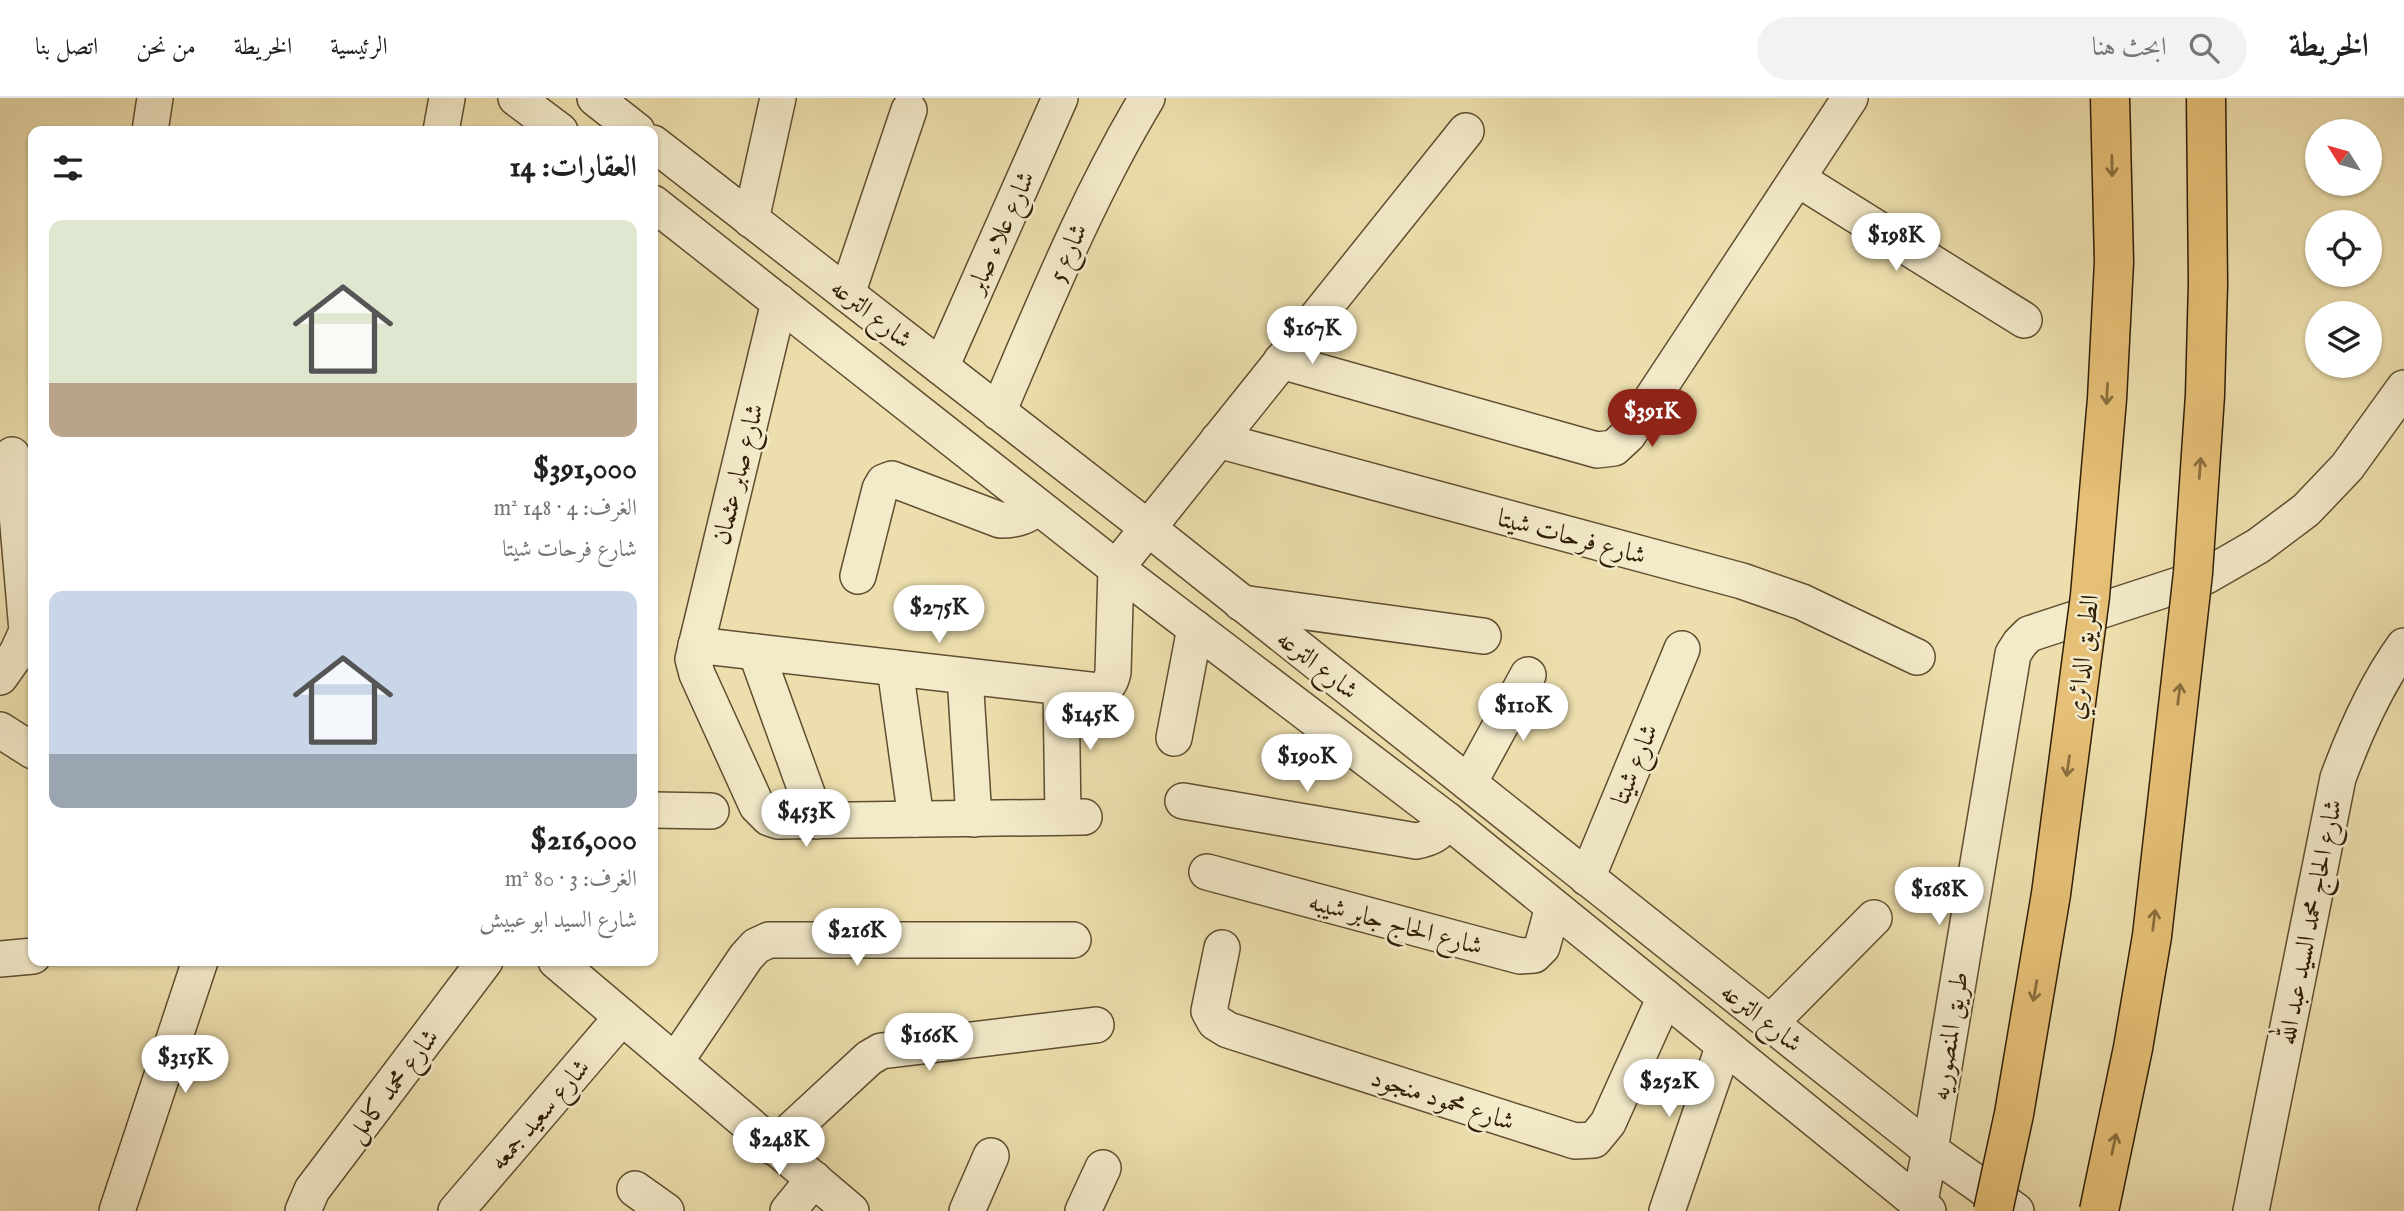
<!DOCTYPE html>
<html lang="ar">
<head>
<meta charset="utf-8">
<style>
	:root { --surface:#fff; --page:#f2f2f2; --text:#222; --muted:#767676; --line:#e0e0e0; --accent:#8f2418 }
	body { margin:0; font-family:"IM FELL English",Amiri,serif; background:var(--page); color:var(--text); direction:rtl; height:100vh; display:flex; flex-direction:column; font-size:26px; white-space:nowrap }
	* { box-sizing:border-box; margin:0 }
	p { font-size:23px; color:var(--muted) }
	.icon { flex:none; width:38px; height:38px; fill:none; stroke:currentColor; stroke-width:2; stroke-linecap:round; stroke-linejoin:round }
	.map { position:relative; flex:1; overflow:hidden; direction:ltr }
	.sheet { position:absolute; left:28px; top:28px; width:630px; height:840px; display:flex; flex-direction:column; background:var(--surface); border-radius:14px; box-shadow:0 2px 5px #0004; direction:rtl }
	.sheet>* { flex:none }
	.needle { width:46px; rotate:307deg }
	.buttons { position:absolute; left:2305px; top:21px; display:grid; gap:14px }
	.buttons a { display:grid; place-items:center; width:77px; height:77px; border-radius:50%; background:var(--surface); box-shadow:0 2px 5px #0004; font-size:35px }
	.price { position:absolute; translate:-50% -60px; padding:0 16px; border-radius:24px; background:#fff; color:#222; font-size:23px; line-height:46px; filter:drop-shadow(0 2px 4px #0008) }
	.price::after { content:''; position:absolute; left:50%; top:42px; width:21px; height:16px; margin-left:-10px; background:inherit; clip-path:polygon(0 0,100% 0,50% 100%) }
	.price.on { background:var(--accent); color:#fff }
	ul { padding:0; list-style:none }
	li { display:grid; align-content:center; gap:14px; height:371px; padding:0 21px }
	li span { display:grid; place-items:center; height:217px; border-radius:14px; color:#555 }
	li>.icon { margin-inline-start:auto }
	span .icon { width:126px; height:126px; fill:#fffc; stroke-width:1 }
	li b { font-size:30px }
	h2 { display:flex; justify-content:space-between; align-items:center; height:84px; padding:0 21px; font-size:30px }
	header { display:flex; align-items:center; gap:42px; box-sizing:border-box; height:98px; padding:0 35px; background:var(--surface); border-bottom:2px solid var(--line) }
	header strong { font-size:33px }
	nav { display:flex; gap:38px; margin-inline-start:auto; font-size:24px }
	.search { width:490px; height:63px; background:var(--page); display:flex; align-items:center; gap:18px; box-sizing:border-box; padding:0 24px; border-radius:38px; color:var(--muted); font-size:26px }
	.map>svg:first-child { display:block }
</style>
</head>
<body>
<header>
<strong>الخريطة</strong>
<div class="search"><svg class="icon" aria-label="search" viewBox="0 0 24 24"><circle cx="10" cy="10" r="6"/><path d="M15 15l6 6"/></svg>ابحث هنا</div>
<nav><a>الرئيسية</a><a>الخريطة</a><a>من نحن</a><a>اتصل بنا</a></nav>
</header>
<div class="map">
<svg width="2404" height="1113" viewBox="0 0 2404 1113">
	<rect width="100%" height="100%" fill="#eddfad"/>
	<filter id="stains"><feTurbulence type="fractalNoise" baseFrequency=".00286" numOctaves="4"/><feColorMatrix values="0 0 0 0 .2 0 0 0 0 .09 0 0 0 0 .02 0 0 0 .5 -.17"/></filter>
	<radialGradient id="worn" r=".72"><stop offset=".6" stop-color="#630" stop-opacity="0"/><stop offset="1" stop-color="#630" stop-opacity=".3"/></radialGradient>
	<g fill="none" stroke-linecap="round" stroke-linejoin="round">
		<!-- street casing -->
		<g stroke="#5f4e30" stroke-width="38">
			<g id="street">
				<path d="M516 0 560 33"/>
				<path d="M595 0 637 33"/>
				<path d="M150 33 155 0"/>
				<path d="M441 33 447 0"/>
				<path d="M653 45 1148 430 1930 1052 2016 1113"/>
				<path d="M1798 81 2024 222"/>
				<path d="M653 105 1116 470 1447 722 1928 1113"/>
				<path d="M751 122 778 0"/>
				<path d="M847 196 909 12"/>
				<path d="M779 204 693 561 697 576 757 708 769 720 778 723 1084 719"/>
				<path d="M1281 263 1597 352 1614 350 1628 337 1850 0"/>
				<path d="M941 269 1060 0"/>
				<path d="M998 314C1044 207 1087 100 1147 0"/>
				<path d="M1218 342 1742 483 1802 504 1917 559"/>
				<path d="M858 478 880 391 884 384 892 381 1000 422C1016 422 1026 419 1038 409"/>
				<path d="M1241 505 1483 538"/>
				<path d="M696 547 1098 593C1108 589 1111 584 1113 574L1116 470 1466 33"/>
				<path d="M756 554 817 723"/>
				<path d="M895 570 916 721"/>
				<path d="M965 578 974 721"/>
				<path d="M0 579 17 555 27 533 12 357"/>
				<path d="M1061 589 1063 719"/>
				<path d="M0 632 33 653"/>
				<path d="M1174 640 1195 530"/>
				<path d="M1469 685 1528 577"/>
				<path d="M1183 703 1416 743C1432 740 1439 736 1447 722"/>
				<path d="M653 712 711 713"/>
				<path d="M1207 774 1520 858 1534 857 1542 849 1553 809"/>
				<path d="M1587 780 1682 551"/>
				<path d="M1222 850 1209 913 1215 924 1228 932 1575 1043 1594 1042 1608 1025 1665 899"/>
				<path d="M0 861 33 858"/>
				<path d="M556 863 851 1113"/>
				<path d="M1770 925 1874 820"/>
				<path d="M675 964 746 859 756 848 769 842H1073"/>
				<path d="M773 1049 869 960 881 953 1096 927"/>
				<path d="M635 1091 666 1113"/>
				<path d="M117 1113 200 863"/>
				<path d="M303 1113 312 1092 485 863"/>
				<path d="M456 1113 622 919"/>
				<path d="M788 1113 814 1081"/>
				<path d="M967 1113 991 1058"/>
				<path d="M1083 1113 1103 1070"/>
				<path d="M1667 1113 1724 947"/>
				<path d="M1918 1113 1930 1052 2013 556 2020 545 2029 536 2206 478 2258 448 2306 412 2347 369 2404 290"/>
				<path d="M2251 1113 2338 680C2355 634 2375 588 2404 548"/>
			</g>
		</g>
		<!-- street -->
		<use href="#street" stroke="#f3eaca" stroke-width="35"/>
		<!-- highway-bridge casing -->
		<g stroke="#301e07" stroke-width="41" stroke-linecap="butt">
			<g id="highway-bridge">
				<path d="M1993 1113 2014 1016 2051 796 2090 498 2107 301 2114 164 2110 0"/>
				<path d="M2099 1113 2133 950 2152 838 2193 475 2205 297 2208 185 2206 0"/>
			</g>
		</g>
		<!-- highway-bridge -->
		<use href="#highway-bridge" stroke="#e6c076" stroke-width="38"/>
	</g>
	<!-- one-way arrows -->
	<defs><path id="oneway-shaft" d="M-6 0H5M1.5-3L5.5 0L1.5 3" fill="none" stroke-width="1.6" stroke-linecap="round" stroke-linejoin="round" transform="scale(1.75)"/></defs>
	<g stroke="#8b6f3e">
		<use href="#oneway-shaft" transform="translate(2112 68) rotate(89)"/>
		<use href="#oneway-shaft" transform="translate(2107 296) rotate(93)"/>
		<use href="#oneway-shaft" transform="translate(2200 370) rotate(-86)"/>
		<use href="#oneway-shaft" transform="translate(2179 596) rotate(-83)"/>
		<use href="#oneway-shaft" transform="translate(2068 668) rotate(98)"/>
		<use href="#oneway-shaft" transform="translate(2154 822) rotate(-83)"/>
		<use href="#oneway-shaft" transform="translate(2035 893) rotate(100)"/>
		<use href="#oneway-shaft" transform="translate(2114 1046) rotate(-78)"/>
	</g>
	<g text-anchor="middle" stroke-width="5" stroke-linejoin="round" paint-order="stroke">
		<!-- street labels -->
		<g font-size="26" fill="#301e07" stroke="#f3eaca">
			<text transform="translate(1000 134) rotate(-66)" y="9">شارع علاء صابر</text>
			<text transform="translate(1067 154) rotate(-66)" y="9">شارع 5</text>
			<text transform="translate(872 215) rotate(38)" y="9">شارع الترعه</text>
			<text transform="translate(737 376) rotate(-76)" y="9">شارع صابر عثمان</text>
			<text transform="translate(1572 438) rotate(15)" y="9">شارع فرحات شيتا</text>
			<text transform="translate(2082 559) rotate(-83)" y="9">الطريق الدائري</text>
			<text transform="translate(1318 566) rotate(38)" y="9">شارع الترعه</text>
			<text transform="translate(1634 666) rotate(-68)" y="9">شارع شيتا</text>
			<text transform="translate(2309 824) rotate(-79)" y="9">شارع الحاج محمد السيد عبد الله</text>
			<text transform="translate(1396 825) rotate(15)" y="9">شارع الحاج جابر شيبه</text>
			<text transform="translate(1762 919) rotate(38)" y="9">شارع الترعه</text>
			<text transform="translate(1949 938) rotate(-81)" y="9">طريق المنصوريه</text>
			<text transform="translate(392 987) rotate(-53)" y="9">شارع محمد كامل</text>
			<text transform="translate(1443 1001) rotate(18)" y="9">شارع محمود منجود</text>
			<text transform="translate(539 1016) rotate(-49)" y="9">شارع سعيد جمعه</text>
		</g>
	</g>
	<rect width="100%" height="100%" filter="url(#stains)"/>
	<rect width="100%" height="100%" fill="url(#worn)"/>
</svg>
<div class="buttons">
<a><svg class="needle" viewBox="-14 -14 28 28"><path d="M0-13l5 13h-10z" fill="#e53935"/><path d="M0 13l5-13h-10z" fill="#767676"/></svg></a>
<a><svg class="icon" aria-label="locate" viewBox="0 0 24 24"><circle cx="12" cy="12" r="6"/><path d="M12 2v4M12 18v4M2 12h4M18 12h4"/></svg></a>
<a><svg class="icon" aria-label="layers" viewBox="0 0 24 24"><path d="M12 4l9 5-9 5-9-5zM3 14l9 5 9-5"/></svg></a>
</div>
<b class="price" style="left:1896px;top:175px">$198K</b>
<b class="price" style="left:1312px;top:268px">$167K</b>
<b class="price on" style="left:1652px;top:351px">$391K</b>
<b class="price" style="left:939px;top:547px">$275K</b>
<b class="price" style="left:1523px;top:645px">$110K</b>
<b class="price" style="left:1090px;top:654px">$145K</b>
<b class="price" style="left:1307px;top:696px">$190K</b>
<b class="price" style="left:806px;top:751px">$453K</b>
<b class="price" style="left:1939px;top:829px">$168K</b>
<b class="price" style="left:857px;top:870px">$216K</b>
<b class="price" style="left:929px;top:975px">$166K</b>
<b class="price" style="left:185px;top:997px">$315K</b>
<b class="price" style="left:1669px;top:1021px">$252K</b>
<b class="price" style="left:779px;top:1079px">$248K</b>
<section class="sheet">
<h2>العقارات: 14<svg class="icon" aria-label="filters" viewBox="0 0 24 24"><path d="M4 7h16M4 17h16"/><circle cx="9" cy="7" r="2"/><circle cx="15" cy="17" r="2"/></svg></h2>
<ul>
<li><span style="background:linear-gradient(#dfe7d0 75%,#b9a48a 0)"><svg class="icon" aria-label="home" viewBox="0 0 24 24"><path d="M3 11l9-7 9 7M6 9v11h12V9"/></svg></span><div><b>$391,000</b><p>الغرف: 4 · 148 m²</p><p>شارع فرحات شيتا</p></div></li>
<li><span style="background:linear-gradient(#c9d6e8 75%,#9aa5b1 0)"><svg class="icon" aria-label="home" viewBox="0 0 24 24"><path d="M3 11l9-7 9 7M6 9v11h12V9"/></svg></span><div><b>$216,000</b><p>الغرف: 3 · 80 m²</p><p>شارع السيد ابو عبيش</p></div></li>
</ul>
</section>
</div>
</body>
</html>
